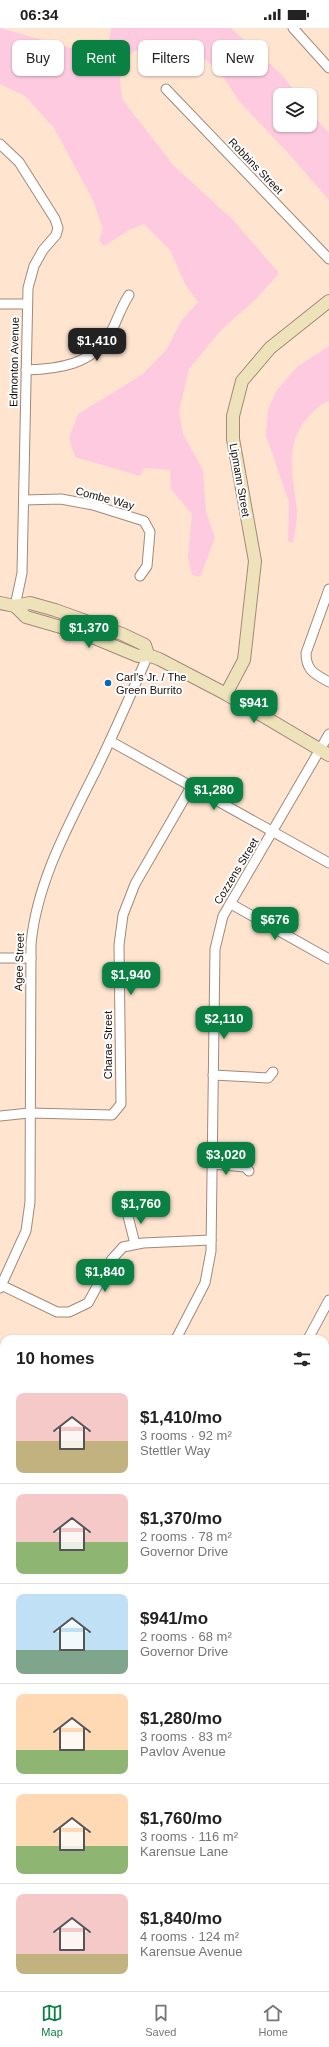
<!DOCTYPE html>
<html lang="en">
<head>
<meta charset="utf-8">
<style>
	:root { --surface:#fff; --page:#f2f2f2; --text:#222; --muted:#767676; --line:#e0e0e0; --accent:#0b8043 }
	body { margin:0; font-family:Arial,sans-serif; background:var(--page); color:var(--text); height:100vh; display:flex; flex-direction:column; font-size:15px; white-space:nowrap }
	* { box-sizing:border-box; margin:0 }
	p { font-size:13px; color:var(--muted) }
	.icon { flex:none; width:22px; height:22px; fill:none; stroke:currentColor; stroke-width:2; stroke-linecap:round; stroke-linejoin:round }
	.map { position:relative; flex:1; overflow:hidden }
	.drawer { position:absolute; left:0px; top:1307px; width:329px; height:656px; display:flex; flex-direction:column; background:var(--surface); border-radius:12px 12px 0 0; box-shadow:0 1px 3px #0004 }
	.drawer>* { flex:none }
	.banner { position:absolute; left:12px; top:12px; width:305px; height:36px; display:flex; gap:8px }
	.fabs { position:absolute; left:273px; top:60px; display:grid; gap:8px }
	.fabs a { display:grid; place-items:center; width:44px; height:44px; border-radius:8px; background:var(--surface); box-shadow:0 1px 3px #0004; font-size:20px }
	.price { position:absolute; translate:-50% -34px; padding:0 9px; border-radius:8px; background:var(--accent); color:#fff; font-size:13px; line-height:26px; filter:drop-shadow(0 1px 2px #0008) }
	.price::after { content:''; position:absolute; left:50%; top:24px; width:12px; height:9px; margin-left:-6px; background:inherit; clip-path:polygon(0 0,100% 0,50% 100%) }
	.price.selected { background:#222; color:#fff }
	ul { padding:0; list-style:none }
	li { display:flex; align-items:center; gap:12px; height:100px; padding:0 16px }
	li+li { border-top:1px solid var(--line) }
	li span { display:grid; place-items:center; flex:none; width:112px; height:80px; border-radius:8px; color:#555 }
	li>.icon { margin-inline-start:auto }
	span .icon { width:48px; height:48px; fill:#fffc; stroke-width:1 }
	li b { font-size:17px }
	h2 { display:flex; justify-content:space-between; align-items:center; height:48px; padding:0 16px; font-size:17px }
	.tag { padding:0 14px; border-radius:8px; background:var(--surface); box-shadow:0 1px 3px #0004; font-size:14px; line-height:36px }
	.tag.selected { background:var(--accent); color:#fff }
	.status { display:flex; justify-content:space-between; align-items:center; height:28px; padding:0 20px; background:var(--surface); direction:ltr }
	.status svg { height:11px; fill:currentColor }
	.tabs { display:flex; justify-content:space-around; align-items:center; height:56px; border-top:1px solid var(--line); background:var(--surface); font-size:11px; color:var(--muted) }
	.tabs a { display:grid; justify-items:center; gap:2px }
	.tabs .selected { color:var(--accent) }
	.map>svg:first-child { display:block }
</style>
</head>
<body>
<div class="status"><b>06:34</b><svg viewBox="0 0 49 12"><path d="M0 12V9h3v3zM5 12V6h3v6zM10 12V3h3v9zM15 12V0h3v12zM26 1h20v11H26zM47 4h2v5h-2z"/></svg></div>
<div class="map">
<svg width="329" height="1963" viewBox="0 0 329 1963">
	<rect width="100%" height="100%" fill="#ffe4d0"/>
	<!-- green -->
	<g fill="#fdcae0">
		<path d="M0 0 106 30 111 0H231L282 47 298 67H280V97H310V84L329 105V172L288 125 239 73 220 44 202 29 176 12H154L125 29 119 42 122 71 174 138 233 192 279 245 257 270 221 302 189 341 179 383 183 406 203 442 206 484 215 510 200 549 192 547 188 529 192 486 171 461 170 442 144 440 140 448 75 429 69 410 78 386 143 346 167 321 181 293 198 274 186 258 170 222 144 196 129 202 104 218 99 212 103 201 93 172 54 100 25 68 0 56Z"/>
		<path d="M329 318V373C321 375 315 382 310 387 282 416 294 450 297 484 297 494 295 505 293 515L288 513 289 474 266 408 268 381 277 362 297 339Z"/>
		<rect x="0" y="1559" width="4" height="207"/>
		<path d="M325 1618 329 1619V1963H189L188 1959H325Z"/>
	</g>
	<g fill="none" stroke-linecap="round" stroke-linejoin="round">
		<!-- river -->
		<path stroke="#8ca25d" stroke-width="13" d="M325 1691 329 1692"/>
		<!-- street casing -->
		<g stroke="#a28978" stroke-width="11">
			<g id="street">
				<path d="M293 0 329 40"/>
				<path d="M166 61 329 231"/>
				<path d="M0 116 19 134 55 191 58 200 56 207 43 222 34 238 28 260 22 545 15 578"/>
				<path d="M0 276H27"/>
				<path d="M26 342C58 341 92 337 110 306 117 293 121 279 129 267"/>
				<path d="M24 472 61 471 93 477 144 493 150 504 147 538 140 548"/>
				<path d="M329 561 306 625C306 643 315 646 329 654"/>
				<path d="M110 713 329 835"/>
				<path d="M231 876 329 931"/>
				<path d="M0 930H31"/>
				<path d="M213 1047 268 1050 273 1044"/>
				<path d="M0 1088 29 1085 112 1087 121 1076 119 917 123 887 135 856 191 759"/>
				<path d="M212 1136 245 1139 249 1143"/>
				<path d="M127 1184 135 1216"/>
				<path d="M1 1257 57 1284H69L88 1275 112 1231 123 1219 143 1215 211 1212"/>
				<path d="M0 1260 26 1203 30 1174 31 916C37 852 70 795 98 738 116 701 132 664 148 627"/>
				<path d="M176 1311 205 1255 211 1223 215 921 223 888 329 706"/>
				<path d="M308 1311 329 1272"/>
				<path d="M0 1369 4 1371"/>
				<path d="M0 1851 4 1862"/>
				<path d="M39 1959 40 1963"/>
			</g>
		</g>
		<!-- secondary casing -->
		<g stroke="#a28978" stroke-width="14">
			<g id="secondary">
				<path d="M0 575 15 578 30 575 55 582 122 606 145 617 148 627"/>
				<path d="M15 578 26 589 85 606 138 628 148 627 159 631 226 666 329 727"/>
				<path d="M226 666 244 632 255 533 233 411V388L242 353 270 320 329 273"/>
			</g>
		</g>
		<!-- primary casing -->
		<g stroke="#896c13" stroke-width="16">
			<g id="primary">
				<path d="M0 1565 4 1569"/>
				<path d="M0 1587 4 1591"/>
				<path d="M325 1912 329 1917"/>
				<path d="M325 1940 329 1946"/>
			</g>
		</g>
		<!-- highway casing -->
		<g stroke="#896c13" stroke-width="18">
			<g id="highway">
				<path d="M0 1464 4 1465"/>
				<path d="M0 1481 4 1482"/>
				<path d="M0 1496 4 1497"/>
				<path d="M0 1538 4 1539"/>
				<path d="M325 1560 329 1561"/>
				<path d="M325 1609 329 1610"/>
				<path d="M325 1650 329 1649"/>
			</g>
		</g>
		<!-- street -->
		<use href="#street" stroke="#fff" stroke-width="9"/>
		<!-- secondary -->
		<use href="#secondary" stroke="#eee2ba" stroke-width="12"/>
		<!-- primary -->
		<use href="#primary" stroke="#ddc575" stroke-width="14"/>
		<!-- highway -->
		<use href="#highway" stroke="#c69f19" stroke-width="16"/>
	</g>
	<!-- markers -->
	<circle fill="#0867b4" stroke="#fff" stroke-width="1.5" cx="108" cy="655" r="4"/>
	<g text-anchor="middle" stroke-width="4" stroke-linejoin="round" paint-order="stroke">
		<!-- street labels -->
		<g font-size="11" fill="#170e08" stroke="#fff">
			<text transform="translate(256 138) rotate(46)" y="4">Robbins Street</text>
			<text transform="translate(14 334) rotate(-89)" y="4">Edmonton Avenue</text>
			<text transform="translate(240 452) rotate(80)" y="4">Lipmann Street</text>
			<text transform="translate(105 470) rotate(15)" y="4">Combe Way</text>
			<text transform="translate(236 843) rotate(-59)" y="4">Cozzens Street</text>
			<text transform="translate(19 934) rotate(-88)" y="4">Agee Street</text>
			<text transform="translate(108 1017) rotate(-90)" y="4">Charae Street</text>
		</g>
		<!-- poi labels -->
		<g font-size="11" fill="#170e08" stroke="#fff" text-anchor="start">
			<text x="116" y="653">Carl's Jr. / The<tspan x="116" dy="13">Green Burrito</tspan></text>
		</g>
	</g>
</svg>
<div class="fabs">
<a><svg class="icon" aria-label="layers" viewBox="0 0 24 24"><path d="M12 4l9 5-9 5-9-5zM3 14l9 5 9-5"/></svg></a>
</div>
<b class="price selected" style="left:97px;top:334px">$1,410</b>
<b class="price" style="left:89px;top:621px">$1,370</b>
<b class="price" style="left:254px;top:696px">$941</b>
<b class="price" style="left:214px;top:783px">$1,280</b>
<b class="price" style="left:275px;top:913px">$676</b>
<b class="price" style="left:131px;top:968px">$1,940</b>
<b class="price" style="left:224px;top:1012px">$2,110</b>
<b class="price" style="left:226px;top:1148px">$3,020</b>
<b class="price" style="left:141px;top:1197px">$1,760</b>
<b class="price" style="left:105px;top:1265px">$1,840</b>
<div class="banner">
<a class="tag">Buy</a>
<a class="tag selected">Rent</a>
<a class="tag">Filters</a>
<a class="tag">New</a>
</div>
<section class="drawer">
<h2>10 homes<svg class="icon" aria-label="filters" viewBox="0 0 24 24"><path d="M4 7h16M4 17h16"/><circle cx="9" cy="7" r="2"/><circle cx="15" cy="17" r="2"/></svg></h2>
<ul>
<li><span style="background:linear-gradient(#f6c9c9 60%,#c2b280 0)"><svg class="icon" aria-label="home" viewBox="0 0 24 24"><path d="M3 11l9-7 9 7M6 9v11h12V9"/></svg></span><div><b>$1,410/mo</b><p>3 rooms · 92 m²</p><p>Stettler Way</p></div></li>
<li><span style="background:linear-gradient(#f6c9c9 60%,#8fb573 0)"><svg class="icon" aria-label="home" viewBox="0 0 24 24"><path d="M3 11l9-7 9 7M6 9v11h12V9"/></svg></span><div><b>$1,370/mo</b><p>2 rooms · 78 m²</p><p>Governor Drive</p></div></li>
<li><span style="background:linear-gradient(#bfe0f5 70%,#7fa58c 0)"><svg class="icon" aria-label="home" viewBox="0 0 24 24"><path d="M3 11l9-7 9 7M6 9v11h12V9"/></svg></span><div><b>$941/mo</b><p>2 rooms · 68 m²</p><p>Governor Drive</p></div></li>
<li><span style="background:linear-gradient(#ffd9b3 70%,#8fb573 0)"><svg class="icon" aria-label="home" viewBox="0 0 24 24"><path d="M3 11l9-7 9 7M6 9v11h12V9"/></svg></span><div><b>$1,280/mo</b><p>3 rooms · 83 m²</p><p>Pavlov Avenue</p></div></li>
<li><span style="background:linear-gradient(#ffd9b3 65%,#8fb573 0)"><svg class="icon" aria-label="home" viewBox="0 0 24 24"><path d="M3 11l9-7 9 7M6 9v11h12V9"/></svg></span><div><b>$1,760/mo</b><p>3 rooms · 116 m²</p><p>Karensue Lane</p></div></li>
<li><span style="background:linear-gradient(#f6c9c9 75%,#c2b280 0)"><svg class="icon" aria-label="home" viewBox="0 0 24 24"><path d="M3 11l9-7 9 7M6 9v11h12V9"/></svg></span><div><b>$1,840/mo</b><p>4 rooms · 124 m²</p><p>Karensue Avenue</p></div></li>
</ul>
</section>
</div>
<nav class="tabs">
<a class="selected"><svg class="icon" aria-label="map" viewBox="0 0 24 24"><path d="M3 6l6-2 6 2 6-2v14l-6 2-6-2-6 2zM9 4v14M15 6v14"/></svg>Map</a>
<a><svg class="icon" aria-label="saved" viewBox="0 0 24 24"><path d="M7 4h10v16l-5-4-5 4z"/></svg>Saved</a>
<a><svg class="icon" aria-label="home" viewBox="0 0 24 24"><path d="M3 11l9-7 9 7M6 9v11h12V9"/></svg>Home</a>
</nav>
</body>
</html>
